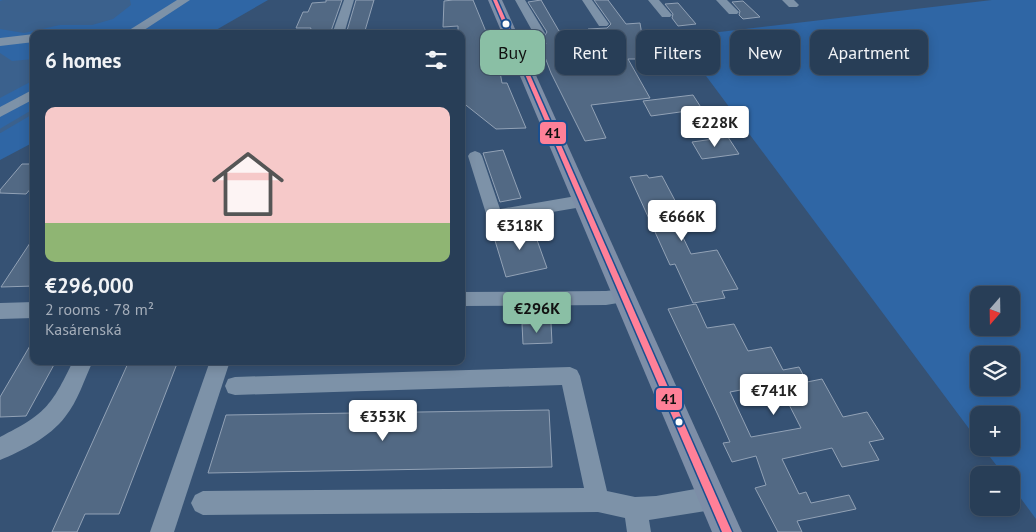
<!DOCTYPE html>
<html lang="en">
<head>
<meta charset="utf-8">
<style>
	:root { --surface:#283e57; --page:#344961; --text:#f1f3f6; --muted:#a5aeba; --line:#44576d; --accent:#8abfa5 }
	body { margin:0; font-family:"PT Sans",sans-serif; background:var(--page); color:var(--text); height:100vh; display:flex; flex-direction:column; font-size:19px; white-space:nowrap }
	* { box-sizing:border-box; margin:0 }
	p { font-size:16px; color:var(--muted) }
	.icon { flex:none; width:28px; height:28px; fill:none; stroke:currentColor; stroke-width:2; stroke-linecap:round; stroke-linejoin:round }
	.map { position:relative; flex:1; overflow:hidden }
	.panel { position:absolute; left:30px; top:30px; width:435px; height:335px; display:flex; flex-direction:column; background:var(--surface); border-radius:10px; box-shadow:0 2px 12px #0003,0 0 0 1px var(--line) }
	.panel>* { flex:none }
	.hud { position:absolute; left:480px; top:30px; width:475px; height:45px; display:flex; gap:10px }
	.needle { width:32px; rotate:200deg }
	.tools { position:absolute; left:970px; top:286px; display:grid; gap:10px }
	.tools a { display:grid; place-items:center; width:50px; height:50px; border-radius:10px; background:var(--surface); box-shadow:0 2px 12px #0003,0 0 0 1px var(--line); font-size:25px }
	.price { position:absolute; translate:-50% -42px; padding:0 11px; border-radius:5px; background:#fff; color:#222; font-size:16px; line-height:32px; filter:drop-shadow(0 1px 2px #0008) }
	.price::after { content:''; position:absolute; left:50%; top:30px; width:15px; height:11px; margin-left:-8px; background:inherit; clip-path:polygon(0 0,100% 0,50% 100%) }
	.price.current { background:var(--accent); color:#111 }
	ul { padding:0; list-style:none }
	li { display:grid; align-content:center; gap:10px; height:265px; padding:0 15px }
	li+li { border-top:1px solid var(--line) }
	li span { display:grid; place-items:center; height:155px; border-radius:10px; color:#555 }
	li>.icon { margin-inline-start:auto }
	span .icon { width:90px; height:90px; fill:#fffc; stroke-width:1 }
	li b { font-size:21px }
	h2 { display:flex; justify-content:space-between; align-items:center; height:60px; padding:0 15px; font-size:21px }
	.tag { padding:0 18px; border-radius:10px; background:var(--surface); box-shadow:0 2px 12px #0003,0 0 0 1px var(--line); font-size:18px; line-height:45px }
	.tag.current { background:var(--accent); color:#111 }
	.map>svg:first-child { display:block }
</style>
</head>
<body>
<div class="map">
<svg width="1036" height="532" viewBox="0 0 1036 532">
	<rect width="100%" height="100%" fill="#365274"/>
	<!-- green -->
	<g fill="#2f66a5" fill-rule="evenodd">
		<path d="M0 0H268L209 34H34V142L0 160Z"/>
		<path d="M992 0H1036V519L1011 485V475H1004L983 448H1011V415H979V442L677 37ZM979 295H1011V328H979ZM979 355H1011V388H979Z"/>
	</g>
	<!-- water -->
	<g fill="#3b618d">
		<path d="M3 0H130L131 5 113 19 92 25H60L24 33 0 29V1Z"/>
		<path d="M0 53 12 61 34 59V80L0 98Z"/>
	</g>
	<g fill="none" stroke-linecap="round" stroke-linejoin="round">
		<!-- stream -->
		<path stroke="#3b618d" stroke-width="4" d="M0 131 34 111"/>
	</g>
	<!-- building -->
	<g fill="#526984" stroke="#92a2b6" fill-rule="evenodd">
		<path d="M326 0H342L330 34H309L311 28H296L303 12H308L312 3 326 2Z"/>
		<path d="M356 0H374L364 34H346Z"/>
		<path d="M453 0H473L498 61 502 83H507L526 128 496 129 462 102 461 34H458V26L443 27 444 1Z"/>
		<path d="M541 0 559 31H561L575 63 605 61 588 29 607 28 611 24 594 0H608L626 24 640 23 646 59H628L650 98 591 105 606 138 585 141 551 73 540 44H546L543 38 547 32 528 2Z"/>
		<path d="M743 1 760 17 743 19 739 15 740 11 732 2Z"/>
		<path d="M678 3 696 24 678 26 672 18 673 14 665 4Z"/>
		<path d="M693 95 702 109 651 116 643 101Z"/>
		<path d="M728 137 739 154 702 159 692 142Z"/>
		<path d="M503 150 521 198 500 202 483 153Z"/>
		<path d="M22 164H34V185L26 194 0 193V190Z"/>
		<path d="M647 175 649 178 662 176 680 210 690 209 698 224 678 227 691 254 717 250 738 289 722 291 725 298 693 303 675 264 670 265 630 177Z"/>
		<path d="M532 226 547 268 506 277 493 234Z"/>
		<path d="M34 237V286L1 287Z"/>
		<path d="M696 304 707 328 734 324 748 351 771 347 783 370 799 367 807 382 822 379 843 417 867 412 884 439 869 442 879 460 842 467 832 448 782 459 799 494 806 492 811 503 849 495 856 509 797 521 802 532H778L755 488 766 485 756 456 732 462 723 443 730 442 718 415 668 309ZM778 383 801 428 751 437 730 392Z"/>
		<path d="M551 323 552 343 523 344 522 324Z"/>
		<path d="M34 339V361H56L26 416 0 417V397Z"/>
		<path d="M129 361H178L119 514H85L77 532H52Z"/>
		<path d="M549 410 552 467 208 473 226 415Z"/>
	</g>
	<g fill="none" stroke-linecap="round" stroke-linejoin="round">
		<!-- minor -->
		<g fill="#7d92a8" fill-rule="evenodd">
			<path d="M177 0H190L138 34H123Z"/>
			<path d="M344 0H354L344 34H332Z"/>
			<path d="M515 0H525L545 33 543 36H535Z"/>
			<path d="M582 0H592L609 24 607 26H599Z"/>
			<path d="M648 0H659L672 15 670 17H662Z"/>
			<path d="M716 0H727L739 12 737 14H729Z"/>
			<path d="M782 0H794L799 5 797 7H789Z"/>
			<path d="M34 34V42L0 46V38Z"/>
			<path d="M34 89V99L0 117V107Z"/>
			<path d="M475 151 480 153 482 156 500 209 582 195 588 197 590 201 588 205 582 207 494 222 488 220 468 156 470 153Z"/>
			<path d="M624 289 630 291 633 296 630 301 606 305 461 306V292L606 291Z"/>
			<path d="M34 302V318L0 319V303Z"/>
			<path d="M73 361H93C84 380 78 401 65 417 50 437 22 451 0 460V437C45 414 51 407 73 361Z"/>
			<path d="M210 361H230L174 532H150Z"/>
			<path d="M570 367 577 370 580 376 607 491 635 497 656 496 712 486 720 490 724 498 720 506 712 510 649 520 651 532H627L625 518 598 512 203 515 195 511 191 503 195 495 203 491 584 488 562 385 235 395 228 393 225 386 228 379 235 377Z"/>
		</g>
		<!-- major -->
		<path fill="#7d8ea7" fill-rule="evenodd" d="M488 0H502L742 532H712Z"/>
		<!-- bus-1 casing -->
		<g stroke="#1b4f8f" stroke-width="3">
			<path id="bus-1" d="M493 0H497L732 532H722Z"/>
		</g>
		<!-- bus-1 -->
		<use href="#bus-1" fill="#ff8098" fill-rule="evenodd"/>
	</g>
	<!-- markers -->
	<g fill="#fff" stroke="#1b4f8f" stroke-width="2">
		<circle cx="506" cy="24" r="4.5"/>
		<circle cx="679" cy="422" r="4.5"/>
	</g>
	<g stroke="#1b4f8f" stroke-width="2">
		<rect x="539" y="121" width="28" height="24" rx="5" fill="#ff8098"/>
		<rect x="655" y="387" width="28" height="24" rx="5" fill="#ff8098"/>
	</g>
	<g font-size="14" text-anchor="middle" font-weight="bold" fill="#111">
		<text x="553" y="138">41</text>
		<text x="669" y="404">41</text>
	</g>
</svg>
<div class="tools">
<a><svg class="needle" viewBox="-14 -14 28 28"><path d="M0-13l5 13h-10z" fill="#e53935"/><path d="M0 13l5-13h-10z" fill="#a5aeba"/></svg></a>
<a><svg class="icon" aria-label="layers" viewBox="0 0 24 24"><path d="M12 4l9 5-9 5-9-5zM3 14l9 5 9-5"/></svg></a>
<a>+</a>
<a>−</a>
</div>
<b class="price" style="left:715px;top:148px">€228K</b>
<b class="price" style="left:682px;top:242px">€666K</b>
<b class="price" style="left:520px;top:251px">€318K</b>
<b class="price current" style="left:537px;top:334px">€296K</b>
<b class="price" style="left:774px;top:416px">€741K</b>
<b class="price" style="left:383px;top:442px">€353K</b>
<div class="hud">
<a class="tag current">Buy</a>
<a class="tag">Rent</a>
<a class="tag">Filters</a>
<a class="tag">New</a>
<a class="tag">Apartment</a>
</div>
<section class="panel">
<h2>6 homes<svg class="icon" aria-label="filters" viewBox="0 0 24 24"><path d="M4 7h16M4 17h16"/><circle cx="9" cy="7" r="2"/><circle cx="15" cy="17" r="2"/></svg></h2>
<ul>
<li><span style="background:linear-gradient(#f6c9c9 75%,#8fb573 0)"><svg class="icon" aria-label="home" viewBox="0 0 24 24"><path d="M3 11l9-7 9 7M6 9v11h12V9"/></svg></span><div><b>€296,000</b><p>2 rooms · 78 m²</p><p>Kasárenská</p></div></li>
</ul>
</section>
</div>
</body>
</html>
